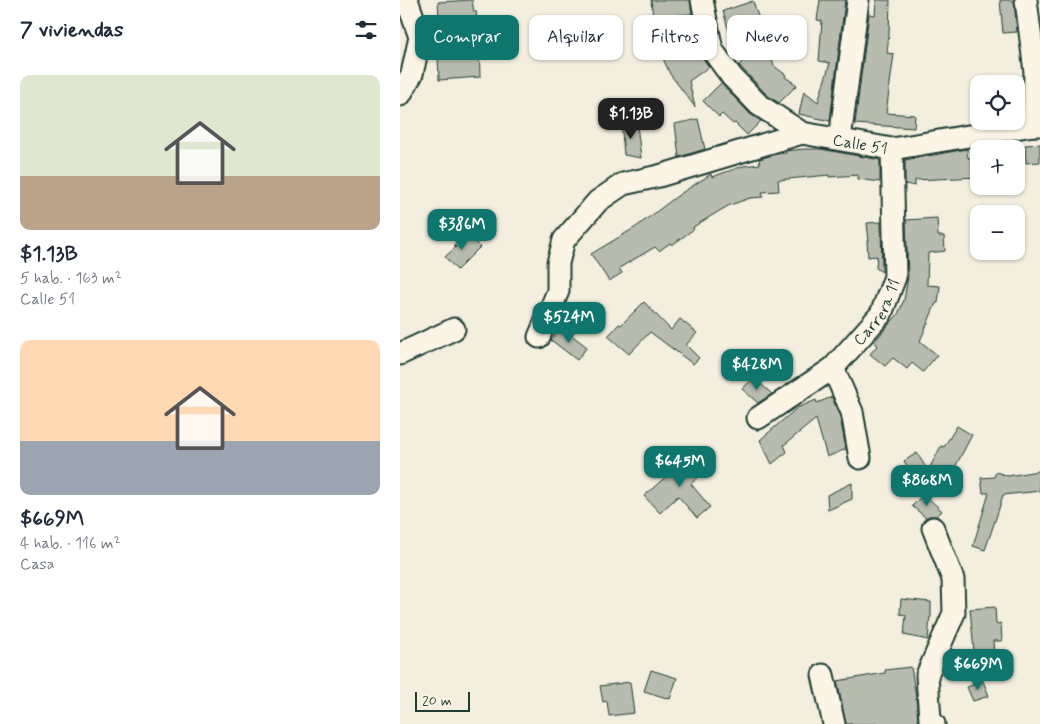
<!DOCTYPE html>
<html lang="es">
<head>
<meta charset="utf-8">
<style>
	:root { --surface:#fff; --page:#f2f2f3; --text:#1f2937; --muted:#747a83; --accent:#0f766e }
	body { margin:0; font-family:Mynerve,sans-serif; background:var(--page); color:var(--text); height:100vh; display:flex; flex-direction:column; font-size:19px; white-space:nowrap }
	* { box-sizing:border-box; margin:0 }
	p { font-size:16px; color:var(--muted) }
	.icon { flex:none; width:28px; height:28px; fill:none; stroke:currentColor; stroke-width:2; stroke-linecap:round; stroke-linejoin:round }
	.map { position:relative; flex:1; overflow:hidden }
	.sheet { display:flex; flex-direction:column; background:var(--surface); width:400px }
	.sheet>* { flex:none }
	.banner { position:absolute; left:15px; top:15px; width:475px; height:45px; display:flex; gap:10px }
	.controls { position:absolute; left:570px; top:75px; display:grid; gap:10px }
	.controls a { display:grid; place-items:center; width:55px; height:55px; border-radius:10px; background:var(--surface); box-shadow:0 1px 4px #0004; font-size:25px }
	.scale { position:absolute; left:15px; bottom:12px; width:55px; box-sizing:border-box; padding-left:5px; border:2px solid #1f3d34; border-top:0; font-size:14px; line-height:18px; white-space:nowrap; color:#1f3d34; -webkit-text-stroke:4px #fcf5e5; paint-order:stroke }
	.price { position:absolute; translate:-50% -42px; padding:0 11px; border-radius:10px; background:var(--accent); color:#fff; font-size:16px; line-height:32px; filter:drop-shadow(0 1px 2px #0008) }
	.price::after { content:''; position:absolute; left:50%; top:30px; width:15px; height:11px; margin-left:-8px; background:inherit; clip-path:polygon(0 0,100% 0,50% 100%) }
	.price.current { background:#222; color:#fff }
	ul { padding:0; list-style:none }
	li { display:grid; align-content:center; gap:10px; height:265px; padding:0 20px }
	li span { display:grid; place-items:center; height:155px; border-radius:10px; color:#555 }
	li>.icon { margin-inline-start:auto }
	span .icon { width:90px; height:90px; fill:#fffc; stroke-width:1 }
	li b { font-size:21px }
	h2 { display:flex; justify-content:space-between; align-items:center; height:60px; padding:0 20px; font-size:21px }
	.tag { padding:0 18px; border-radius:10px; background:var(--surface); box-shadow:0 1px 4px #0004; font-size:18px; line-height:45px }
	.tag.current { background:var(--accent); color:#fff }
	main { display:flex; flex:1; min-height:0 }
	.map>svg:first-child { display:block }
</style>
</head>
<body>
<main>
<section class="sheet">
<h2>7 viviendas<svg class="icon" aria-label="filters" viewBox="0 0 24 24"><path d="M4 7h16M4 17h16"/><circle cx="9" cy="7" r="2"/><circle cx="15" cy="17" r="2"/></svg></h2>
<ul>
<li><span style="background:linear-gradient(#dfe7d0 65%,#b9a48a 0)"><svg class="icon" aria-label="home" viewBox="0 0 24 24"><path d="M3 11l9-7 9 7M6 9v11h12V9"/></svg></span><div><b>$1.13B</b><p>5 hab. · 163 m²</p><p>Calle 51</p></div></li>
<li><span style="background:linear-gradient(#ffd9b3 65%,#9aa5b1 0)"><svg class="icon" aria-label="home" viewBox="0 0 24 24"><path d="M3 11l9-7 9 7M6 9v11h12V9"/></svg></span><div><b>$669M</b><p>4 hab. · 116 m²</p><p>Casa</p></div></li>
</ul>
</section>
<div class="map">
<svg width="640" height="724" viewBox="0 0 640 724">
	<rect width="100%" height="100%" fill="#f3eede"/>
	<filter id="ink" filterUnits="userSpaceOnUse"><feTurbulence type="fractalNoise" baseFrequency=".02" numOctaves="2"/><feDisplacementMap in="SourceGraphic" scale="10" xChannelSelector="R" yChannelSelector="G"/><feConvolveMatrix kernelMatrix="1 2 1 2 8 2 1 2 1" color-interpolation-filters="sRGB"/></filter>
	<g filter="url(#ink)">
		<!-- building -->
		<g fill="#b8bcae" stroke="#1f3d34">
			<path d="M72 0 74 12 76 11 79 39 80 77 39 80 37 31H40L38 2Z"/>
			<path d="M251 0H290L292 14 253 17Z"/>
			<path d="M420 0H445L430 121 399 114 404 91 418 102 430 63 419 61 422 21 417 20Z"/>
			<path d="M476 0H490L489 34 487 53 494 54 486 113 515 115 514 128 455 124 469 14 475 15Z"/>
			<path d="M600 0H614L617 32 603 33Z"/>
			<path d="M353 1 374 66 386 75 385 77 397 85 379 103 367 95 339 65 360 45 352 36 334 48 323 11Z"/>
			<path d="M291 21 295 31 300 53 309 67 289 81 295 107 270 74 257 45Z"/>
			<path d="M616 79H622L621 109 616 110Z"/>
			<path d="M321 83 350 114 361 121 347 135 335 123 333 124 322 114 319 117 303 101Z"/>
			<path d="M298 119 305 149 279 157 275 124Z"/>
			<path d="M221 121 237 125 241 158 224 155Z"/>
			<path d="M640 144V162L626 163 625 145Z"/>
			<path d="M404 149H421L480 160V182L458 179V175L429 177V175L378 180 379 191 362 192 363 197 350 198 330 205 321 210 293 227 294 229 272 245 270 243 259 251 255 247 219 268 222 273 209 281 191 254 236 227 280 194 311 174 312 177 343 166 360 164 359 159 377 154 386 153 385 151Z"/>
			<path d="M567 149 568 158H579V177L515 180V186L505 184V160Z"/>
			<path d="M537 218 538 236H544L545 251 528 253 527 285 540 286 538 303H536L520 341 537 355 523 372 512 363 507 369 493 358 485 366 470 354 478 345 474 342 498 314 504 300 508 277 506 220Z"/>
			<path d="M481 222 482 272 476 268 477 256 468 257 467 241H469L467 223Z"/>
			<path d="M66 233 80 247 57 270 45 257 56 247 54 245Z"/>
			<path d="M244 302 271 330 280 319 297 333 286 345 299 358 293 364 250 332 229 354 208 336 219 324 221 325Z"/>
			<path d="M161 327 187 347 177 360 151 340Z"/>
			<path d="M354 378 372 394 358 403 342 389Z"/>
			<path d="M432 397 440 417 446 449 427 457 416 419 384 445 387 452 372 464 360 440 397 408 416 400 417 403Z"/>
			<path d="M557 426 572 435 554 469 551 467 518 490 520 486 504 461 517 453 528 471 541 446 544 447Z"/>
			<path d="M298 455 309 467 291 484 310 507 297 518 278 496 260 513 244 496 270 473 269 472 281 461 286 467Z"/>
			<path d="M638 471 640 491 603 495 597 515 585 550 573 546 589 493H583L581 478 594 477 596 472 608 476Z"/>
			<path d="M452 483V499L428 510 427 495Z"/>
			<path d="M524 494 542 511 537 516H529L526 518 512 506Z"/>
			<path d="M501 599 531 602V617H530L528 640 504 635 506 615 500 614Z"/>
			<path d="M595 607 596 624 601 623 602 641H593L594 655 574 651 570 609Z"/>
			<path d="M511 667 516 697 518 721 519 724H446L437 681 485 673V670Z"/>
			<path d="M251 670 277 678 270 699 244 691Z"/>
			<path d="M583 681 589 696 573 701 567 687Z"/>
			<path d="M230 682 234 713 209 716 207 701 203 702 200 686Z"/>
		</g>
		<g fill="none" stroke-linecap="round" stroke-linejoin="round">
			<!-- minor casing -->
			<g stroke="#1f3d34" stroke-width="25">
				<g id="minor">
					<path id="s1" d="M302 0 312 50 332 77 359 105 402 133 492 149 633 125H640"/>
					<path d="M626 0 635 72 633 125"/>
					<path d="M0 95 12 74 20 37 7 0"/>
					<path d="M440 139 458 0"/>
					<path d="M139 337 158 291V263L164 240 198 201 223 184 259 176 402 133"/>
					<path d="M0 354 54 329"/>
					<path d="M433 368 452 412 460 458"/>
					<path id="s2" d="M358 418 433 368 481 314 495 277 492 149"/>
					<path d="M533 528 553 579 554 613 527 675 530 720 534 724"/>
					<path d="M423 675 434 724"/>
				</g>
			</g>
			<!-- minor -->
			<use href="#minor" stroke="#fcf5e5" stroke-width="21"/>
		</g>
	</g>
	<g text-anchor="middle" stroke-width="4" stroke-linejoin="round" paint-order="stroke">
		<!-- street labels -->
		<g font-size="16" fill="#1f3d34" stroke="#fcf5e5">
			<text dy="6" stroke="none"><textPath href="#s1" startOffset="234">Calle 51</textPath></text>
			<text dy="6" stroke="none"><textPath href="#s2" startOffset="162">Carrera 11</textPath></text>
		</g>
	</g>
</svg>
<div class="controls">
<a><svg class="icon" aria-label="locate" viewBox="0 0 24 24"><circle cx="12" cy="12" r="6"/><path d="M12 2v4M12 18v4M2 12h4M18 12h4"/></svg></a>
<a>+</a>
<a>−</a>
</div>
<div class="scale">20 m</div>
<b class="price current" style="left:231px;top:140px">$1.13B</b>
<b class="price" style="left:62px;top:251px">$386M</b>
<b class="price" style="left:169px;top:344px">$524M</b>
<b class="price" style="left:357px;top:391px">$428M</b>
<b class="price" style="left:280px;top:488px">$645M</b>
<b class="price" style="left:527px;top:507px">$868M</b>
<b class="price" style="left:578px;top:691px">$669M</b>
<div class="banner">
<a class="tag current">Comprar</a>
<a class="tag">Alquilar</a>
<a class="tag">Filtros</a>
<a class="tag">Nuevo</a>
</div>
</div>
</main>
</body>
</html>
